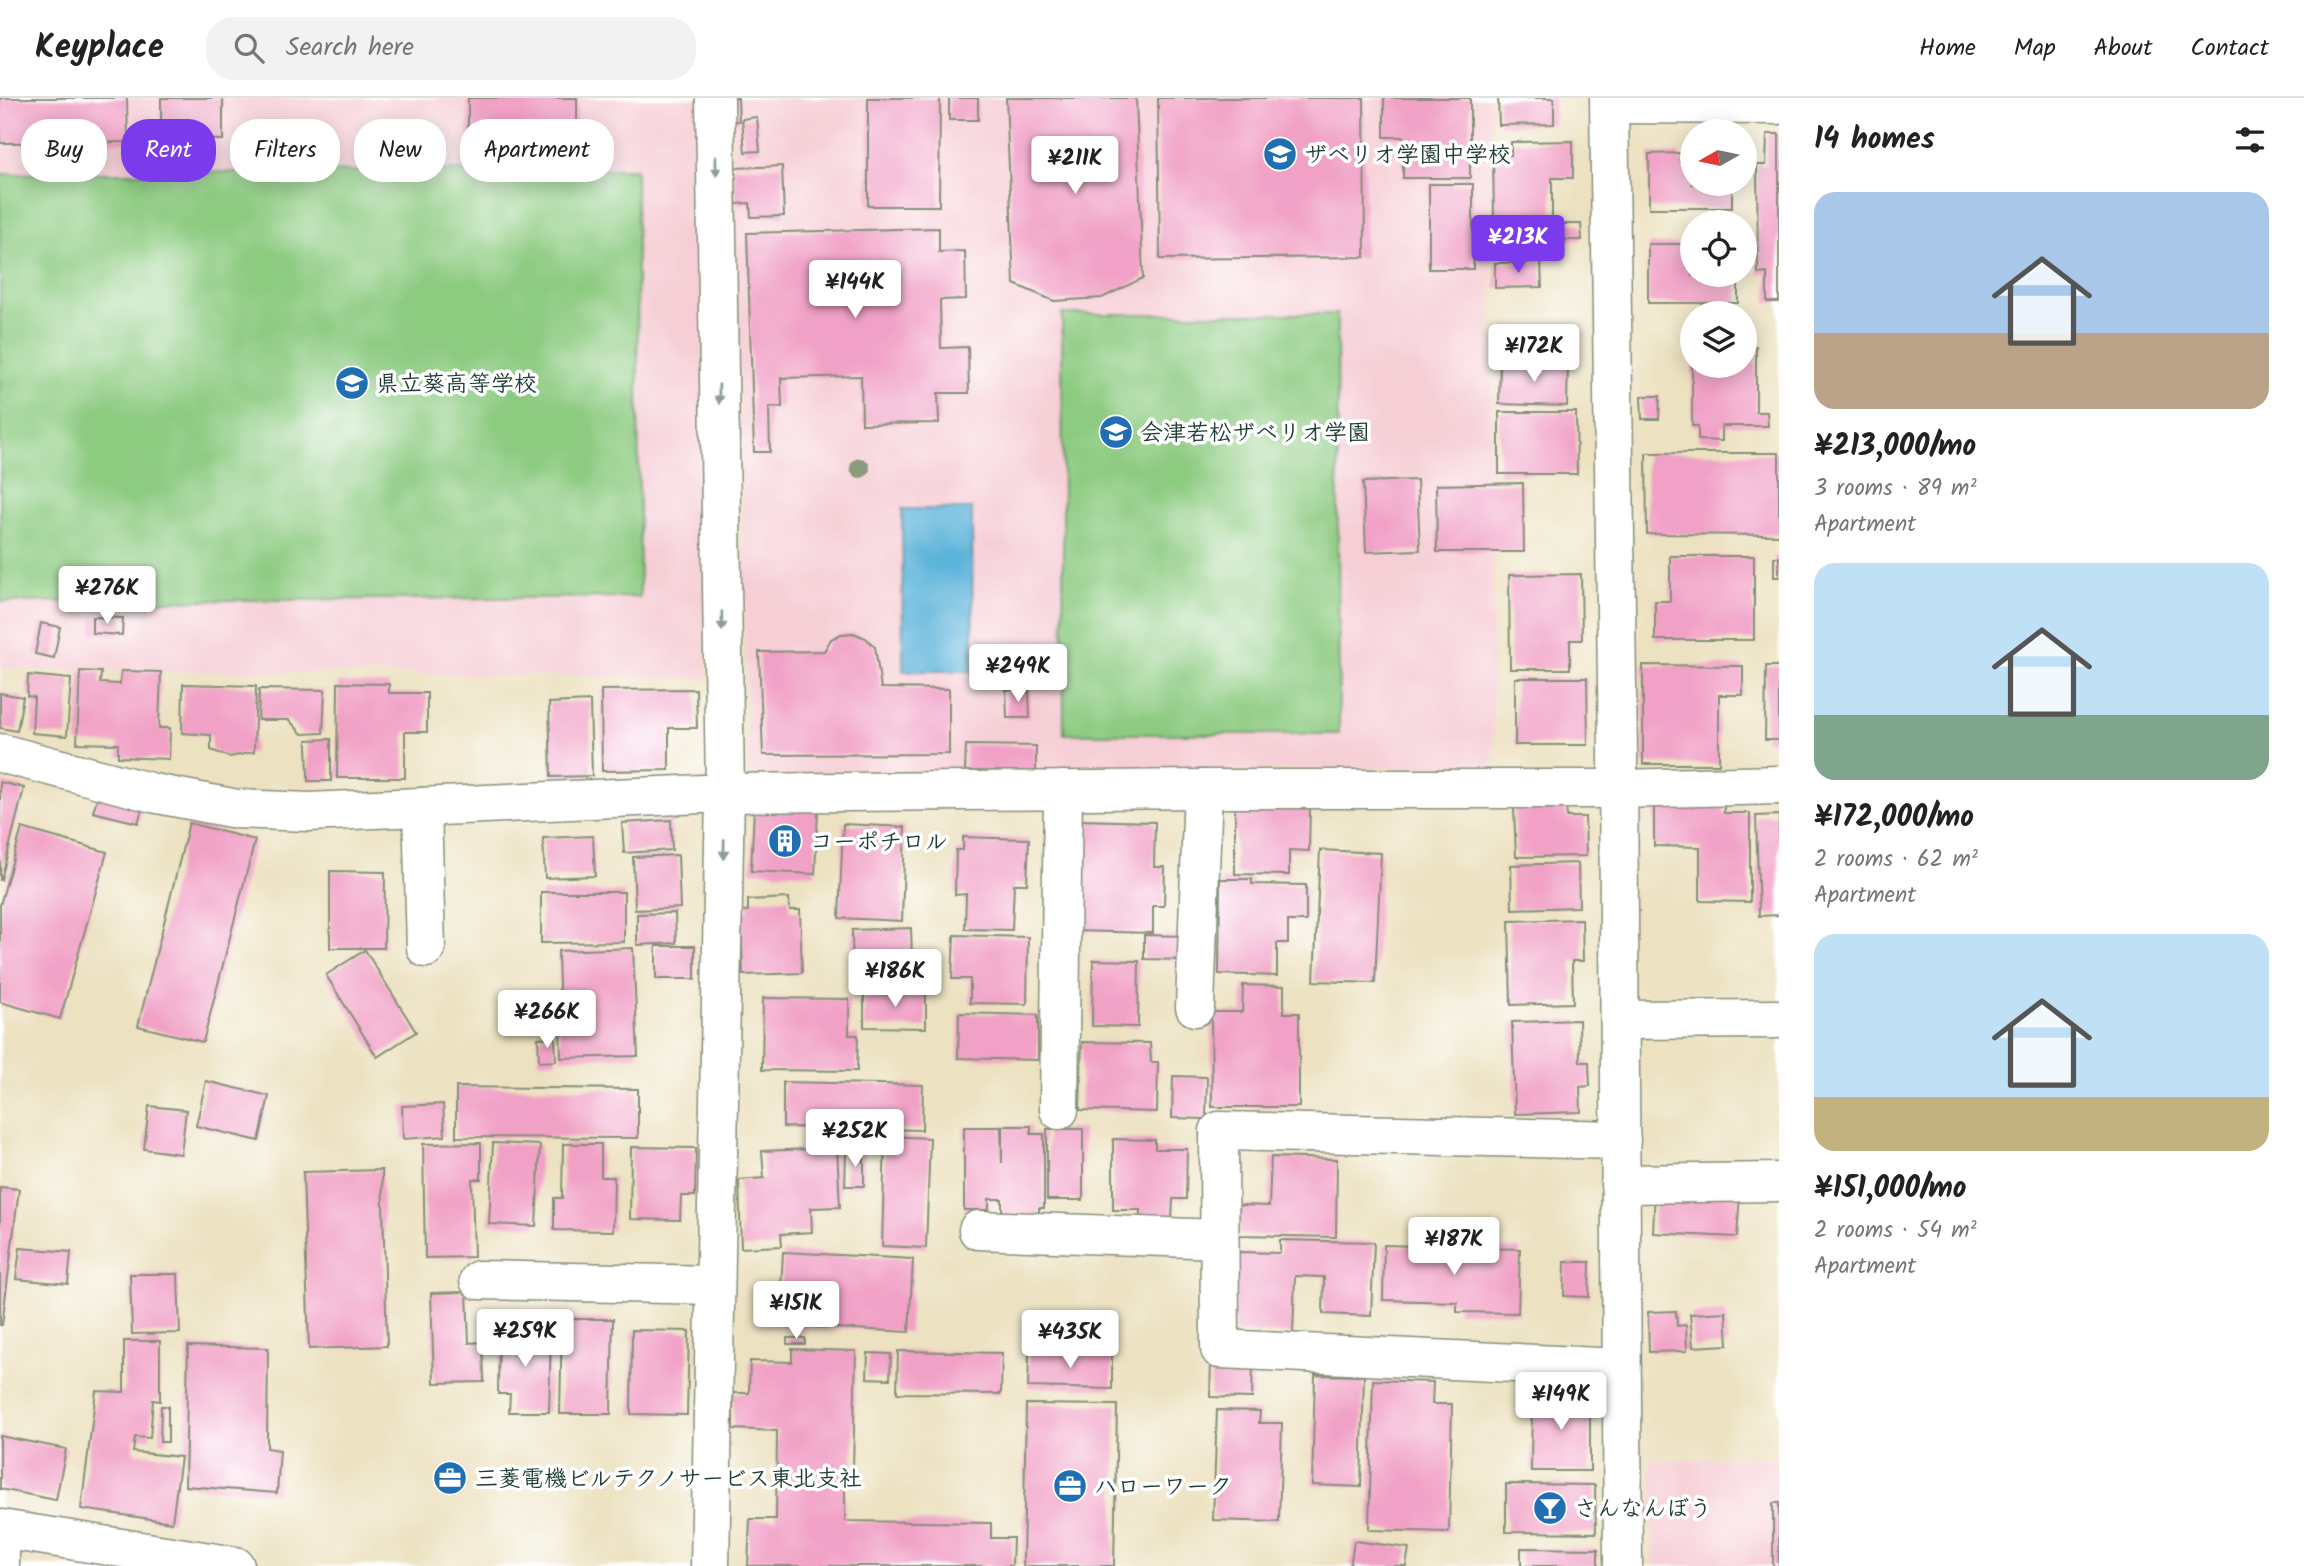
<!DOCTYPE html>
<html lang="en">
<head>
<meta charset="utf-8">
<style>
	:root { --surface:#fff; --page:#f2f2f2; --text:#222; --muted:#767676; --line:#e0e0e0; --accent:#7c3aed }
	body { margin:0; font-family:Kalam,"Klee One",sans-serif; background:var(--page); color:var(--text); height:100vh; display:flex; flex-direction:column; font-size:26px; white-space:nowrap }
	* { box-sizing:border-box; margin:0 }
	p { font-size:23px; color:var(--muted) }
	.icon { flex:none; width:38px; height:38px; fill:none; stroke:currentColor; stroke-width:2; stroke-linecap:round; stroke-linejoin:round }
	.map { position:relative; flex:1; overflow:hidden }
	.sheet { display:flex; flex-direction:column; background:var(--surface); width:525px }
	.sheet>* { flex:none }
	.hud { position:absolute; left:21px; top:21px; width:665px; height:63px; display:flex; gap:14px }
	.needle { width:46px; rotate:261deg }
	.buttons { position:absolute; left:1680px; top:21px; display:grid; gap:14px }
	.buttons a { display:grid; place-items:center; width:77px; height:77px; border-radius:50%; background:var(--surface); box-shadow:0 4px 18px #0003; font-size:35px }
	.price { position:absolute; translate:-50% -60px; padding:0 16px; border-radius:7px; background:#fff; color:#222; font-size:23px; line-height:46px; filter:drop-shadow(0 2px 4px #0008) }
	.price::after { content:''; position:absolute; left:50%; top:42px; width:21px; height:16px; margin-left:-10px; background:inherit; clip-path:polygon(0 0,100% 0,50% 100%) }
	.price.current { background:var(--accent); color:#fff }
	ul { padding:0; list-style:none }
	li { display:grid; align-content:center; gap:14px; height:371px; padding:0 35px }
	li span { display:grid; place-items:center; height:217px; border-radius:21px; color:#555 }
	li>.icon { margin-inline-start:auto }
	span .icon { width:126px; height:126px; fill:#fffc; stroke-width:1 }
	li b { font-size:30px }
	h2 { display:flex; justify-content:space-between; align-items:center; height:84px; padding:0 35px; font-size:30px }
	.tag { padding:0 24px; border-radius:28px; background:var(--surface); box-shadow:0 4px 18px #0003; font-size:24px; line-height:63px }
	.tag.current { background:var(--accent); color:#fff }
	header { display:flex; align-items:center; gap:42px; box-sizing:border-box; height:98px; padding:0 35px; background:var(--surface); border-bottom:2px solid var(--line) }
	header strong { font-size:33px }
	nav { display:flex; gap:38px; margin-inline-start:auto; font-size:24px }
	.search { width:490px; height:63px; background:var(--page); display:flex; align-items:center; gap:18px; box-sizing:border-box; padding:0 24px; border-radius:28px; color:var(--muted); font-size:26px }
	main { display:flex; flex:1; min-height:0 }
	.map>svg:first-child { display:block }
</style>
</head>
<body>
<header>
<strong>Keyplace</strong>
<div class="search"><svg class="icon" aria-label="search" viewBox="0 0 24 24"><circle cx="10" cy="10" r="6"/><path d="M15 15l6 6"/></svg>Search here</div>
<nav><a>Home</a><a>Map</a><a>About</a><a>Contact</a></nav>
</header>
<main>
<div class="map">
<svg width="1779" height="1468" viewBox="0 0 1779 1468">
	<rect width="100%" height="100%" fill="#fff"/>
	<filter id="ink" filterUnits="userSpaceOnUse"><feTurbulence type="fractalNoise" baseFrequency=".0143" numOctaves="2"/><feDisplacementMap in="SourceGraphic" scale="14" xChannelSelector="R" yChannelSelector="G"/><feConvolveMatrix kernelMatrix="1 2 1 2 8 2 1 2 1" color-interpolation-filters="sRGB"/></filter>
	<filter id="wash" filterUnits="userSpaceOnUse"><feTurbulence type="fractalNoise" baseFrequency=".00686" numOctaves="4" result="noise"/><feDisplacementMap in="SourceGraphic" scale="28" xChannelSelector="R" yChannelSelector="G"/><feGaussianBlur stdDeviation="1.57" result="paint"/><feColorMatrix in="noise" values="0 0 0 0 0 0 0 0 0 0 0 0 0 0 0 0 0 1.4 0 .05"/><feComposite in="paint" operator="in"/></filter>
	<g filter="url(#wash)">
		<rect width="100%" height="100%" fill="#ece1c0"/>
		<!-- built -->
		<g fill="#f6cfd6">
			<path d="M0 0H699L707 580 0 571Z"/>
			<path d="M731 0H1491L1493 668 749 681Z"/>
			<path d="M1779 1359V1468H1653L1651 1362Z"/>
		</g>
		<!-- green -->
		<g fill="#8dcb81" stroke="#56845a" stroke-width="2">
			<path d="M636 71 640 499 0 504V76Z"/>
			<path d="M1062 216H1337L1339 636H1064Z"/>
		</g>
		<!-- water -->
		<path fill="#5db4da" stroke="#3e7887" stroke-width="2" d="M902 411H972L973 573H903Z"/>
		<g id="blocks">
			<!-- building -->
			<g fill="#f1a1c6">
				<path d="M0 0H127L128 44 0 45Z"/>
				<path d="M161 0H223V42L161 41Z"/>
				<path d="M468 0H577V49L468 47Z"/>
				<path d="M723 0H738L739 23 724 24Z"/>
				<path d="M868 0H940L939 108H868Z"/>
				<rect x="949" y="0" width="29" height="22"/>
				<path d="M1006 0H1136L1143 180 1102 200 1054 203 1014 186Z"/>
				<path d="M1158 0H1364L1365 159 1160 161Z"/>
				<path d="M1384 0H1470V80H1403V39H1384Z"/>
				<path d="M1498 0H1554V26L1499 27Z"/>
				<path d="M757 19 760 53 745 54 742 21Z"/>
				<path d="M1767 36H1779V204H1767V175L1758 176 1757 67H1766Z"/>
				<path d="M1573 43V80H1552V121L1494 122 1493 57H1511V44Z"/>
				<path d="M1680 55V64H1692V86H1732V110H1649V56Z"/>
				<path d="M782 68 784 118 751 119 750 105 736 106 734 70Z"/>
				<rect x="1429" y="86" width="44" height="85"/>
				<path d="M1554 126H1581L1582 142H1554Z"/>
				<path d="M939 130V154L965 153 966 201 940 202 941 250 968 249 969 295H938L939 325 862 326 861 278 781 280 782 309H769L770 354H754L747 135Z"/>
				<path d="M1648 146H1692V177H1738V205H1648Z"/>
				<path d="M1541 164 1542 189 1495 190V165Z"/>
				<path d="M1745 248H1756V314H1767L1768 328H1722V343L1698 342V328H1692V268H1745Z"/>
				<path d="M1500 264 1568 266 1567 308 1499 306Z"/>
				<path d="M1641 298H1660L1659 321H1642Z"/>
				<path d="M1499 314H1576L1577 376H1499Z"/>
				<path d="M1646 355H1779V437L1647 436Z"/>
				<path d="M1417 382 1420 452 1366 454 1363 384Z"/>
				<path d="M1523 385 1524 454H1437L1436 387Z"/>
				<path d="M1670 458H1754V542H1655V503H1670Z"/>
				<rect x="1774" y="459" width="5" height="20"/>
				<path d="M1581 476 1582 542H1570V571H1510L1509 477Z"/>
				<path d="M92 519 123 520 122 537 92 535Z"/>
				<path d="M41 525 60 529 54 560 35 556Z"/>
				<path d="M853 535 866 540 875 549 881 590 949 591V656L763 657 759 554 824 553 831 541 841 536Z"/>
				<path d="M1643 567 1743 568V597H1719V666H1643Z"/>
				<path d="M1766 568H1779V642H1765Z"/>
				<path d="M80 573 101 574 100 585 120 586 121 573 161 574 159 630H170L169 661 118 659V646L77 645Z"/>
				<path d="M28 577 71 581 67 638 32 635 34 599 27 598Z"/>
				<path d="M1515 580H1587L1588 647H1515Z"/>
				<path d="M338 585 389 586V595H427V634H405V680H337Z"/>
				<path d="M183 586 256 588 254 654 230 659 211 652V637L182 635Z"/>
				<path d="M259 591 325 592 323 635 302 636 289 622H258Z"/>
				<path d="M696 591 697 630H669V672L602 673 601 592Z"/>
				<path d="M1006 592H1029L1030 620H1007Z"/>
				<path d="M0 595 23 599 17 633 0 630Z"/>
				<path d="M590 603 592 678 551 679 549 605Z"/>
				<path d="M331 641V683H308L307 642Z"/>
				<path d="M966 647 1036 648V674L965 673Z"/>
				<path d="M0 684 24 690 1 782H0Z"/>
				<path d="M98 697 143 708 138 725 93 714Z"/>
				<path d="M1654 701H1724V715H1750V804L1700 803V749L1654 748Z"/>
				<path d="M1235 706 1310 708 1309 753 1289 752V777L1235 776Z"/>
				<path d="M1566 708 1567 719H1585L1586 758 1516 759 1514 710Z"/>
				<path d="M754 710 818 712 815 776 751 773Z"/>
				<path d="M1779 717V817L1759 818 1756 718Z"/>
				<path d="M671 722 672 752 624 755 622 725Z"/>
				<path d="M1078 722 1155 724 1154 769H1165L1164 808H1153V835L1076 833Z"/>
				<path d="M189 725 255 742 203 944 138 928Z"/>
				<path d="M843 726 905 729 902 823 839 820Z"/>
				<path d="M22 730 107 754 60 921 0 904V807Z"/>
				<path d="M593 738 595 778 545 780 543 740Z"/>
				<path d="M963 739 1029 741 1027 786H1014L1012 832 965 831 966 796 955 797 956 752H963Z"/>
				<path d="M1320 752 1381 755 1375 885 1314 883Z"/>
				<path d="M678 757 680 810 635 812 633 759Z"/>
				<path d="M1578 765 1579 809 1512 811 1511 767Z"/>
				<path d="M330 773 385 774 384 850H330Z"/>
				<path d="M1220 781H1252V786L1306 787V823H1288V845H1277V878L1219 876Z"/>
				<path d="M541 794H624V844L541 845Z"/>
				<path d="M789 800 790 812H800L802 875 743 877 741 813H748V802Z"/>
				<path d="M675 815 676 845 637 847V816Z"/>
				<path d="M1582 821 1583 863H1572L1573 905 1511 907 1509 823Z"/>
				<path d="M911 830 913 886 853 888 852 832Z"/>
				<path d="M954 837 1028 839 1027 906 970 905V881H952Z"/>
				<path d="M1144 837 1184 838 1183 862 1144 861Z"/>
				<rect x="656" y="848" width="39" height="33"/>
				<path d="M633 850 638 958 561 960 558 853Z"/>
				<path d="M365 852 416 934 377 959 326 877Z"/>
				<path d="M1093 862 1139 863 1138 929 1092 928Z"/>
				<path d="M1243 887 1284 888V915H1299V1009H1212L1211 914H1242Z"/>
				<path d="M864 892 926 893V930L864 929Z"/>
				<path d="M763 900 849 901V937H858L857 973 762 972Z"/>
				<path d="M959 915 1038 917V962L958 960Z"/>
				<path d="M1579 922 1580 964H1589L1590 988 1580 989 1581 1014 1515 1016 1512 924Z"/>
				<path d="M555 939 556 963 539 964 538 940Z"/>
				<path d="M1082 944 1150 945 1151 964H1158L1157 1014 1080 1012Z"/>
				<path d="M1173 978 1207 979 1206 1021 1172 1020Z"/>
				<path d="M206 983 269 998 259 1043 196 1028Z"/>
				<path d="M783 984 923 987 922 1032 783 1029Z"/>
				<path d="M456 989 638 991V1040L456 1039Z"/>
				<path d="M443 1006 445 1038 403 1041 402 1008Z"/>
				<path d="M149 1008 186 1012 181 1056 144 1051Z"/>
				<path d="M1002 1028H1031V1036H1044V1110H1039V1122L1002 1123V1101H989V1112H964V1029H1001L1002 1065Z"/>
				<rect x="1047" y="1031" width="36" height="71"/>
				<path d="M885 1038 930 1040 926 1150 882 1148Z"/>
				<path d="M1113 1041 1155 1042V1051H1187L1186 1101H1173L1172 1121 1140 1120V1112H1113Z"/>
				<path d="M481 1045V1081H472L474 1159 425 1160 423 1046Z"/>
				<path d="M493 1045 540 1047 536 1128 489 1126Z"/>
				<path d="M563 1046H601V1079H614L613 1133 554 1132V1100H562Z"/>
				<path d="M631 1049 696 1050 695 1098H681L680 1122 630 1121Z"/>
				<path d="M837 1050 840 1109 811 1110 812 1134 781 1136 782 1148 741 1150 739 1082 764 1080 762 1053Z"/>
				<path d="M846 1054H864V1088H845Z"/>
				<path d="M1271 1059 1337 1061 1336 1139 1239 1137V1107L1269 1108Z"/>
				<path d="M382 1072 387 1248 309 1251 303 1074Z"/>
				<path d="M0 1089 19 1091 2 1227H0Z"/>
				<path d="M1655 1091 1740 1095 1737 1139 1653 1135Z"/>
				<path d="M1280 1142 1374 1144 1371 1218 1323 1216 1324 1179 1295 1178 1293 1236 1234 1234 1236 1154 1280 1155Z"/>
				<path d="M1384 1147 1520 1151 1518 1215 1457 1214V1204L1383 1202Z"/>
				<path d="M20 1150 71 1154 68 1186 16 1181Z"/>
				<path d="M783 1154 913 1161 909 1234 779 1227Z"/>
				<path d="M1565 1164H1590L1589 1199 1564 1198Z"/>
				<path d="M130 1176H178L180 1235 132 1236Z"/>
				<path d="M467 1194 469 1245 483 1244 484 1284 434 1285 431 1195Z"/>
				<path d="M1676 1213 1677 1228 1686 1227 1687 1253 1649 1254 1648 1214Z"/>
				<path d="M1726 1214 1728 1247 1693 1249 1690 1216Z"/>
				<path d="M562 1221H613L611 1316H560Z"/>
				<path d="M499 1231 551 1232 549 1314H509L510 1296H498Z"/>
				<path d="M632 1232 689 1233 687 1317 631 1316Z"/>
				<rect x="787" y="1240" width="18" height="6"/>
				<path d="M124 1243H160V1303L153 1302 150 1340 135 1339 133 1354 181 1359 172 1424 81 1411 96 1293 124 1294Z"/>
				<path d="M188 1248 268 1250 267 1350 280 1352 277 1395 185 1388Z"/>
				<path d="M792 1251 856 1253 853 1371H845V1423L991 1425V1440H1013L1012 1468H748L750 1421H776L777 1333 733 1331V1295H749L750 1263 792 1264Z"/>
				<path d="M898 1253 1002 1255 1001 1296 897 1295Z"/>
				<path d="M1029 1254 1112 1255V1291L1028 1289Z"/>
				<path d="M868 1255 891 1256 890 1281 867 1280Z"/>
				<path d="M1211 1263 1253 1264 1252 1300 1210 1299Z"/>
				<path d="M1315 1277 1364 1278 1361 1389 1312 1387Z"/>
				<path d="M1373 1282 1433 1284 1432 1306H1452L1449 1434 1369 1432Z"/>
				<path d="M1532 1295H1590V1373H1531Z"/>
				<path d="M1026 1306 1117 1307 1114 1468H1023Z"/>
				<path d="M161 1308H168V1344H160Z"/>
				<path d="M1217 1312 1260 1313 1259 1325H1282L1279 1424 1213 1422Z"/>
				<path d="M0 1338 66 1351 56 1402 0 1391Z"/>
				<path d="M1506 1386 1595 1387 1596 1435 1506 1434Z"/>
				<rect x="1773" y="1405" width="6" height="63"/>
				<path d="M1354 1443 1409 1450 1406 1468H1350Z"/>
				<path d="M1521 1450 1598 1451V1468H1521Z"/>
			</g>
		</g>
	</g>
	<g filter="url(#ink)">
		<use href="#blocks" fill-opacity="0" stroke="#868f7a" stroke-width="2"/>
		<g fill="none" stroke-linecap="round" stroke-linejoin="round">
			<!-- minor casing -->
			<g stroke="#868f7a" stroke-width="41">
				<g id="minor">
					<path d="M1609 0 1618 658 1623 1468"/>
					<path d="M1610 6 1779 7"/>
					<path d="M0 655 153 695 237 711 309 714 725 695 1203 691H1618L1779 687"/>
					<path d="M422 709 426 850"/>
					<path d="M1195 909 1203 691"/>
					<path d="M1620 922 1779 921"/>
					<path d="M1059 1012 1063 692"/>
					<path d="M1621 1042 1219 1033 1220 1251 1621 1270"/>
					<path d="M1620 1086 1779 1084"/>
					<path d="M978 1132 1219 1141"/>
					<path d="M479 1182 715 1187"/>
					<path d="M710 1468 725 695 715 0"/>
				</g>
			</g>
			<!-- tertiary casing -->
			<g stroke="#868f7a" stroke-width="41">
				<path id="tertiary" d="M1 1431 235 1468"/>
			</g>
			<!-- primary casing -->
			<g stroke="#868f7a" stroke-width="41">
				<path id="primary" d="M0 1431V1467"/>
			</g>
			<!-- minor -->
			<use href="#minor" stroke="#fff" stroke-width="38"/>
			<!-- tertiary -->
			<use href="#tertiary" stroke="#fff" stroke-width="38"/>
			<!-- primary -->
			<use href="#primary" stroke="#fff" stroke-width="38"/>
		</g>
		<!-- trees -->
		<circle fill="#8a9a7d" cx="860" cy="370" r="10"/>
		<!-- one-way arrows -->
		<defs><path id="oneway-solid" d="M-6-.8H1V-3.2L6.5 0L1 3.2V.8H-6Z" transform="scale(1.75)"/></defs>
		<g fill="#8f9e9a">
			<use href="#oneway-solid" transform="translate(716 68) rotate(89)"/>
			<use href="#oneway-solid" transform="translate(719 296) rotate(89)"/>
			<use href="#oneway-solid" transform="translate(722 523) rotate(89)"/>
			<use href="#oneway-solid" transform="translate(724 751) rotate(91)"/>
		</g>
	</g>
	<!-- icons -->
	<defs>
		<g id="school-disc" transform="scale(1.75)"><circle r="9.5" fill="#1f6fb2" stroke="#fff"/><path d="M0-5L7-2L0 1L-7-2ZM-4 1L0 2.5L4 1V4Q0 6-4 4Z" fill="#fff"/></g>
		<g id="building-disc" transform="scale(1.75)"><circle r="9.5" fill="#1f6fb2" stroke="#fff"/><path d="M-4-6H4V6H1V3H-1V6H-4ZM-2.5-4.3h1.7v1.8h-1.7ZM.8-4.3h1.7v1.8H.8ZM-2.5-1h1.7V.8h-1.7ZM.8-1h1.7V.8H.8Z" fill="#fff"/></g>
		<g id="office-disc" transform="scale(1.75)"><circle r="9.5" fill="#1f6fb2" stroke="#fff"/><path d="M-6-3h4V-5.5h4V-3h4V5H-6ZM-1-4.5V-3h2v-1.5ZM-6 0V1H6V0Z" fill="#fff"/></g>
		<g id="bar-disc" transform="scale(1.75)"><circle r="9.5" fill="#1f6fb2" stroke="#fff"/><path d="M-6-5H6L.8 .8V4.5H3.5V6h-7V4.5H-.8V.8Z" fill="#fff"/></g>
	</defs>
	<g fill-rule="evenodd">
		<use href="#school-disc" x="1280" y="56"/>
		<use href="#school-disc" x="352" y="285"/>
		<use href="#school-disc" x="1116" y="334"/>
		<use href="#building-disc" x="785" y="743"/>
		<use href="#office-disc" x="450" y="1380"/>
		<use href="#office-disc" x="1070" y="1388"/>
		<use href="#bar-disc" x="1550" y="1410"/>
	</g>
	<g text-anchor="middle" stroke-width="7" stroke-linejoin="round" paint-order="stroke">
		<!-- poi labels -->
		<g font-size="23" font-weight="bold" fill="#1f3d34" stroke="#fff" text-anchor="start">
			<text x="1304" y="64">ザベリオ学園中学校</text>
			<text x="376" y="293">県立葵高等学校</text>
			<text x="1140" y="342">会津若松ザベリオ学園</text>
			<text x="810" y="751">コーポチロル</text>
			<text x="475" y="1388">三菱電機ビルテクノサービス東北支社</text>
			<text x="1094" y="1396">ハローワーク</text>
			<text x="1574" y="1418">さんなんぼう</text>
		</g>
	</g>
</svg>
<div class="buttons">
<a><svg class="needle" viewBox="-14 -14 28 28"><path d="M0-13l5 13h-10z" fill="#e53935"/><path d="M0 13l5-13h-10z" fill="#767676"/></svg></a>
<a><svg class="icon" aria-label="locate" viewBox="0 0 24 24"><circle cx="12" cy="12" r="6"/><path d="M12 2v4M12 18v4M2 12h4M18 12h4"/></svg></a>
<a><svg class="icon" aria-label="layers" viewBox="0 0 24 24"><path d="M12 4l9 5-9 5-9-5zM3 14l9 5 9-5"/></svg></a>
</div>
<b class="price" style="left:1075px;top:98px">¥211K</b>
<b class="price current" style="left:1518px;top:177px">¥213K</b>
<b class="price" style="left:855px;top:222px">¥144K</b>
<b class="price" style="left:1534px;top:286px">¥172K</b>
<b class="price" style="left:107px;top:528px">¥276K</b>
<b class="price" style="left:1018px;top:606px">¥249K</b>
<b class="price" style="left:895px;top:911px">¥186K</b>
<b class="price" style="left:547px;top:952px">¥266K</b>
<b class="price" style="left:855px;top:1071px">¥252K</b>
<b class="price" style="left:1454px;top:1179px">¥187K</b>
<b class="price" style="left:796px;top:1243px">¥151K</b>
<b class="price" style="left:525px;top:1271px">¥259K</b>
<b class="price" style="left:1070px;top:1272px">¥435K</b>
<b class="price" style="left:1561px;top:1334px">¥149K</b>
<div class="hud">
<a class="tag">Buy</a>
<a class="tag current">Rent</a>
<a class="tag">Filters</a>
<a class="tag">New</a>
<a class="tag">Apartment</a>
</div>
</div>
<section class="sheet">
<h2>14 homes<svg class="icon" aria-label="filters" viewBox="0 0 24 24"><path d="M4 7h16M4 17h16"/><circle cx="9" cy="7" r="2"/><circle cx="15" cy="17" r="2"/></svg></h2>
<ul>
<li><span style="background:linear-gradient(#a9c7e8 65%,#b9a48a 0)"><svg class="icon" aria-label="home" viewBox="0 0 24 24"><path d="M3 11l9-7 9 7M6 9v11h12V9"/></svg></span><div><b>¥213,000/mo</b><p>3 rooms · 89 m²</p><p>Apartment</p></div></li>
<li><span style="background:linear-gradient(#bfe0f5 70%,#7fa58c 0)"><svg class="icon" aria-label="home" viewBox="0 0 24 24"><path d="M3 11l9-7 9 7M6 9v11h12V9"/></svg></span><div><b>¥172,000/mo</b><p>2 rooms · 62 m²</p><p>Apartment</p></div></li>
<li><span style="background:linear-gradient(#bfe0f5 75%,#c2b280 0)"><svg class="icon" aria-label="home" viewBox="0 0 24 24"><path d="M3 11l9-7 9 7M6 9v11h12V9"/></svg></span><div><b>¥151,000/mo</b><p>2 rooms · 54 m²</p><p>Apartment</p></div></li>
</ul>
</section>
</main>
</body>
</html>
